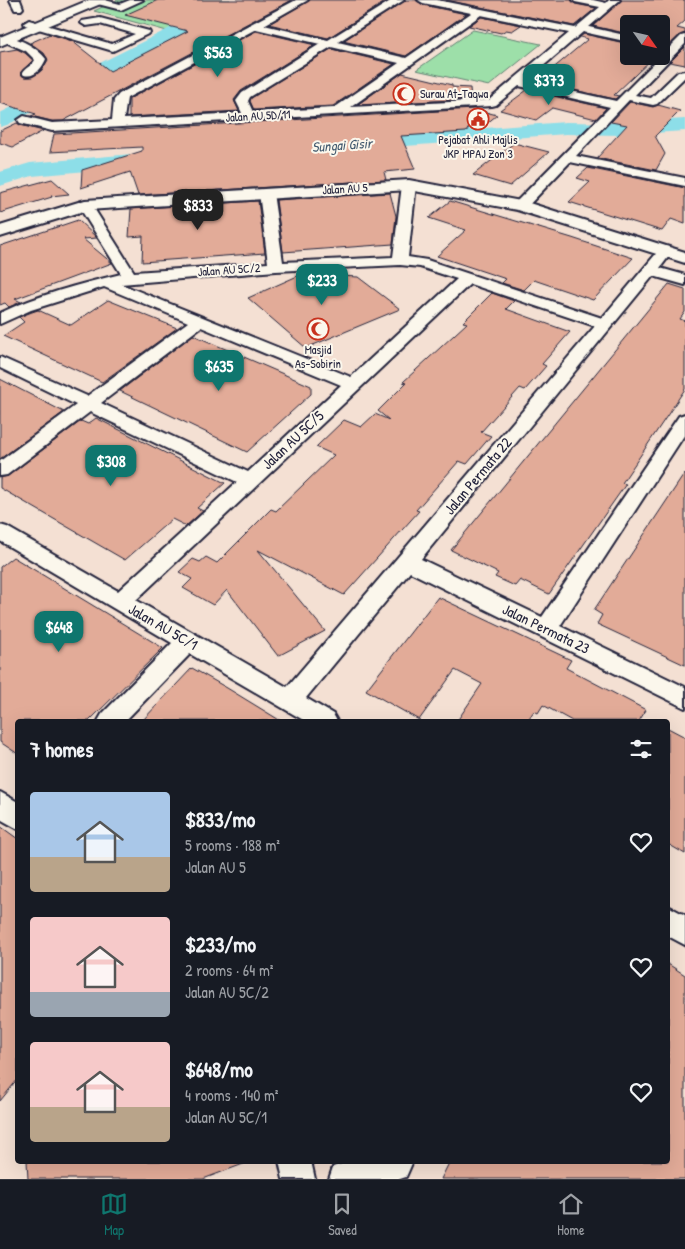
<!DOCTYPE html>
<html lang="en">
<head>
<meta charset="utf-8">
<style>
	:root { --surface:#171b24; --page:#242831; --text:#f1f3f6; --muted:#9ea1a6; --line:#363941; --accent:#0f766e }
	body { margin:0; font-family:"Patrick Hand",sans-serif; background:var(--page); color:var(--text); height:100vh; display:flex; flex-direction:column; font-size:19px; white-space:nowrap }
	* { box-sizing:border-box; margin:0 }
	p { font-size:16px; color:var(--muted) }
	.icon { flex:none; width:28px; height:28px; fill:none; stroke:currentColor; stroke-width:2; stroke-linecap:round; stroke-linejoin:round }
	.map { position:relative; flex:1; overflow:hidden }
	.panel { position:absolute; left:15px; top:719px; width:655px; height:445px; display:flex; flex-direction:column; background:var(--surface); border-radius:5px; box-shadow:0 5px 20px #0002 }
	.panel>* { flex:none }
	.needle { width:32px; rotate:124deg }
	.fabs { position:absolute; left:620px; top:15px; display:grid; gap:10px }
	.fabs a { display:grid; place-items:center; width:50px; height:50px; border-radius:5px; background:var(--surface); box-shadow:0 5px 20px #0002; font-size:25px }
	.price { position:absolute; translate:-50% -42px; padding:0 11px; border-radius:10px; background:var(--accent); color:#fff; font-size:16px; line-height:32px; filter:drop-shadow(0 1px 2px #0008) }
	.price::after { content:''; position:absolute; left:50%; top:30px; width:15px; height:11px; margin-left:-8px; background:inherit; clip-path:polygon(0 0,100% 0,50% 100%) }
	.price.selected { background:#222; color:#fff }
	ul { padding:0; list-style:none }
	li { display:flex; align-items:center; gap:15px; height:125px; padding:0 15px }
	li span { display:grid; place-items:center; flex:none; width:140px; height:100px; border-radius:5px; color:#555 }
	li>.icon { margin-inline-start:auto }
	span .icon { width:60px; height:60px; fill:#fffc; stroke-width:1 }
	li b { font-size:21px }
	h2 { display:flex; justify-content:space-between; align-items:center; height:60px; padding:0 15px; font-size:21px }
	.dock { display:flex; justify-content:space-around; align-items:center; height:70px; border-top:1px solid var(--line); background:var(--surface); font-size:14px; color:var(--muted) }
	.dock a { display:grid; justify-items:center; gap:2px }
	.dock .selected { color:var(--accent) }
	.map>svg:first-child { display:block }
</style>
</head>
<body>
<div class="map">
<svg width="685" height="1179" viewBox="0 0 685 1179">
	<rect width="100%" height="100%" fill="#f4e0d3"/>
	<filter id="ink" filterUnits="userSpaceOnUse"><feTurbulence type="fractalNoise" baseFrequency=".02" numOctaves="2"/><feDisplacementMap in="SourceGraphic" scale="10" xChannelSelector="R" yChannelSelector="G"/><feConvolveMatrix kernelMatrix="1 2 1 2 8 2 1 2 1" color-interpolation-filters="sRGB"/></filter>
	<g filter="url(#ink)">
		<!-- green -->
		<g fill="#9ddfa9" stroke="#608072">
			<path d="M117 0H230L167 31 94 11Z"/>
			<path d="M473 30 541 44 489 86 416 70Z"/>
		</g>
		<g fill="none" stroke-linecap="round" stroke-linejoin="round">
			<!-- river -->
			<g fill="#8ddee8" fill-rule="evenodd">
				<path d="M226 0H247L245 3 7 125 0 127V113Z"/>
				<path d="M685 119V131L622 135 566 134 352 150 344 149 341 144 344 139 352 138 566 122 622 123Z"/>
				<path d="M155 152 163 154 166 159 163 164 32 176 0 186V172L30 163Z"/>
			</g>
		</g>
		<!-- building -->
		<g fill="#e2ab98" stroke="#22223b">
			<path d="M158 0H292L63 121H52L31 116 36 114 0 103V52L17 49 25 53 33 60 20 73 24 77H32L42 70 48 60 44 53 30 43 50 34 72 41 110 71 188 31 125 15Z"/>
			<path d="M310 0H388L328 38 269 24Z"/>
			<path d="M406 0H416L423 5 466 14 406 56 343 41Z"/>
			<path d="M446 0H571L575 4 596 8 574 26Z"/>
			<path d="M622 0H685V21L677 28 685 30V33L680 35 661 53V24H629V34L593 26Z"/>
			<path d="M481 17 521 25 512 31 506 30 501 33 469 26Z"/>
			<path d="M256 31 315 45 241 91 234 100 239 111 129 117V99Z"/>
			<path d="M584 34 629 44V56H655L614 95 619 96 615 99 537 82 588 39 580 37Z"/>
			<path d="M685 47V65L670 62Z"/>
			<path d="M331 49 394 64 333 106 254 110 250 101 251 98Z"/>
			<path d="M402 73 452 85V87L470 88 471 99 357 105Z"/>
			<path d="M527 90 606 108 596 119 552 108 536 120 500 110Z"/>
			<path d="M630 102 653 107 658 105 680 111 655 136 665 154 656 170 597 158 627 125 611 122Z"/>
			<path d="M474 109 497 115 480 129 470 126 466 132 401 136 415 169 384 172 386 180 138 195 130 172 81 188 82 170 142 151V147L50 152 54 134Z"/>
			<path d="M17 123 20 125 43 131 13 147 0 143V131Z"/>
			<path d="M514 143 549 152 510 186 473 175Z"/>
			<path d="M588 168 685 188V224L671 219 662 231 569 202 590 182 577 178Z"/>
			<path d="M52 179 69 194 51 196 52 197 0 213V193Z"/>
			<path d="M390 193 396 216 393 244 283 252 276 200Z"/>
			<path d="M258 201 265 253 142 262 143 236 129 237 131 209Z"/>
			<path d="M450 201 572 238 633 258 593 300 534 280 524 290 502 283 506 279 437 256 466 230 429 218Z"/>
			<path d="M78 220 97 238 83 239 112 263 15 299 21 302 9 307 5 303 0 305V246Z"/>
			<path d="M302 274 358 277 400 309 306 348 248 298Z"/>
			<path d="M669 284 685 289V312L680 319 685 321V389L622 483 626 484 549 594 520 580 515 586 495 577 498 573 451 550Z"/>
			<path d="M492 293 514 301 506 309 570 332 542 364 546 366 525 390 520 388 481 432 491 436 467 464 459 461 416 510 419 511 344 595 258 550 325 631 278 656 227 590 213 605 183 588 192 579 179 572 193 559 200 562 206 557 217 563 271 509 276 511 334 455 316 447 344 420 361 427 375 414 389 420 378 411 406 383 403 382 467 323 463 322Z"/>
			<path d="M108 300 177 328 102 382 3 336 24 322 19 317 32 312 38 310 71 325Z"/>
			<path d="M193 335 311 386V394L247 452 120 391Z"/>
			<path d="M0 379 64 412 0 459Z"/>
			<path d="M96 418 225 483 197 508 203 511 186 526 172 519 125 560 0 488V478L8 476 81 421 88 424Z"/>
			<path d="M685 473V665L597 624 602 615 594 610Z"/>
			<path d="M13 557 163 648 89 721H18V754L0 742V567Z"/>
			<path d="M438 597 571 660 566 668 646 710 639 721H572L543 705 538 713 534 711 527 721H457L482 684 455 670 419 720 366 690Z"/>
			<path d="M192 668 227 688 281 721H142Z"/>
			<path d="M668 728 685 737V854L668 844Z"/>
			<path d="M0 826 18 839V1079L0 1101Z"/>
			<path d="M668 964 685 975V1179H441L450 1161H668Z"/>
			<path d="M27 1161H245L246 1163 203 1179H28Z"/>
		</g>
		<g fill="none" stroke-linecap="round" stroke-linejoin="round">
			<!-- minor casing -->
			<g stroke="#22223b" stroke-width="4">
				<g id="minor">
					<path d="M10 0H20L23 8 21 10H15Z"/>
					<path d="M93 0H105L120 4 130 0H143L121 10 94 3Z"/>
					<path d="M296 0H308L264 25 328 40 392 0H404L338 42 406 58 471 13 423 3 418 0H437L575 28 600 7 575 2 573 0H593L606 3 609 0H620L589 27 629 36V42L583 32 526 81 616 101 681 36 685 35V44L635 95 651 98 678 72 685 71V77L657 104 653 105 629 100 576 156 685 178V186L570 162 525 209H515L513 206 515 203 610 107 519 86 496 105 492 106 52 131 20 123 18 120 24 116 52 123 112 120 114 100 119 94ZM481 15 569 33 489 100 351 107ZM256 29 320 44 242 93 236 101 242 113 124 119 127 98ZM331 47 399 63 334 108 253 112 248 101 250 97Z"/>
					<path d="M100 18 149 31 150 33 113 51 25 25 24 23 29 20 112 44 135 34 100 24 86 26 81 23 82 21Z"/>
					<path d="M7 36C22 40 37 47 46 59 42 68 35 78 24 75L22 73C26 67 32 66 35 60L26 51 3 41 2 39 3 37Z"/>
					<path d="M409 181 416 185 408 257 427 260 602 318 660 249H670L672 252 660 268 685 275V285L653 276 421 559 542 617 679 416 685 414V434L560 626 685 687V708L410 572 306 698 333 714 337 721H305L190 654 125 721H98L102 714 172 643 0 541V525L7 527 118 591 237 482 90 412 7 475 0 476V461L76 405 0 368V357L87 396 188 322 104 287 31 310 0 324V313C38 295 80 284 121 274L78 205 80 202H90L134 272 268 263 259 193 266 189 273 193 283 262 393 257 402 185ZM400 265 420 267 457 279 351 377 121 284 276 271ZM470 284 595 326 287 687 136 600ZM201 327 341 385 248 472 101 403Z"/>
					<path d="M0 792 18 802V829L0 819Z"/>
					<path d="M668 906 685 915V945L668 936Z"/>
					<path d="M279 1161H311L315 1179H283Z"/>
					<path d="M350 1161H413L406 1177 400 1179H329L333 1167Z"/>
				</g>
			</g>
			<!-- major casing -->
			<g stroke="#22223b" stroke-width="4">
				<g id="major">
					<path d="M89 0H105L103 3 0 46V37Z"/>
					<path d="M409 180 526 202 685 252V263L517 210 409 190 87 210 0 237V226L85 200Z"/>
				</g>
			</g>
			<!-- minor -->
			<use href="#minor" fill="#fbf7ec" fill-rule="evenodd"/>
			<!-- major -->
			<use href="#major" fill="#fbf7ec" fill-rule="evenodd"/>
		</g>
	</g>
	<!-- icons -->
	<defs>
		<g id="mosque-ring" transform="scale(1.125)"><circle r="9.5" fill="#fbf7ec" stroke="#c8321e" stroke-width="1.5"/><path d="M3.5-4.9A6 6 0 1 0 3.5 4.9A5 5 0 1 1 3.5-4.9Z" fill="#c8321e"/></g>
		<g id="civic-ring" transform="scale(1.125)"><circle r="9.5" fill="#fbf7ec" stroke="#c8321e" stroke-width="1.5"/><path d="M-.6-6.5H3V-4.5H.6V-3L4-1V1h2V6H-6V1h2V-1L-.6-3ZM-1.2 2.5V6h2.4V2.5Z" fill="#c8321e"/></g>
	</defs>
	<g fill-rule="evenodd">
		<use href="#mosque-ring" x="404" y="94"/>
		<use href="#civic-ring" x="478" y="119"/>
		<use href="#mosque-ring" x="318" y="329"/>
	</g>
	<g text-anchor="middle" stroke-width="4" stroke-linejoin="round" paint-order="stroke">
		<!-- far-poi labels -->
		<g font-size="12" fill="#22223b" stroke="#fbf7ec">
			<text x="420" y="98" text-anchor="start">Surau At-Taqwa</text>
			<text x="478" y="144">Pejabat Ahli Majlis<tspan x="478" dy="14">JKP MPAJ Zon 3</tspan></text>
			<text x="318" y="354">Masjid<tspan x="318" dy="14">As-Sobirin</tspan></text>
		</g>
		<!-- far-street labels -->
		<g font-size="12" fill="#22223b" stroke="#fbf7ec">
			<text transform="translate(258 116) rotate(-3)" y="4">Jalan AU 5D/11</text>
			<text transform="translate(345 189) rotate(-3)" y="4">Jalan AU 5</text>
			<text transform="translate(229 270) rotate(-4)" y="4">Jalan AU 5C/2</text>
		</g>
		<!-- far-water labels -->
		<g font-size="14" font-style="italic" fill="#425a6f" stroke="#fbf7ec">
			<text transform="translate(342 145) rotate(-4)" y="5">Sungai Gisir</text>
		</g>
		<!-- street labels -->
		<g font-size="15" fill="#22223b" stroke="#fbf7ec">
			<text transform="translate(293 440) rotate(-43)" y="5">Jalan AU 5C/5</text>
			<text transform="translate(478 476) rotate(-50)" y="5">Jalan Permata 22</text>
			<text transform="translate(163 627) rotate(30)" y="5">Jalan AU 5C/1</text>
			<text transform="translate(546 629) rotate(26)" y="5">Jalan Permata 23</text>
		</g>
	</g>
</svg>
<div class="fabs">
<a><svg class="needle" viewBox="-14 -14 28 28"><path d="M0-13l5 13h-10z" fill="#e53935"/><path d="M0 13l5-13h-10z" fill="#9ea1a6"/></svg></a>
</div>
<b class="price" style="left:218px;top:78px">$563</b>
<b class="price" style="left:549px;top:106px">$373</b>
<b class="price selected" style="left:198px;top:231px">$833</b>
<b class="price" style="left:322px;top:306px">$233</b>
<b class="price" style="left:219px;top:392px">$635</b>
<b class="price" style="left:111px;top:487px">$308</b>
<b class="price" style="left:59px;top:653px">$648</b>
<section class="panel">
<h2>7 homes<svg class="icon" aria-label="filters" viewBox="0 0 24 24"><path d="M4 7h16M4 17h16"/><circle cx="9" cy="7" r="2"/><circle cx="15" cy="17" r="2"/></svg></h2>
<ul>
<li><span style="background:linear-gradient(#a9c7e8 65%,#b9a48a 0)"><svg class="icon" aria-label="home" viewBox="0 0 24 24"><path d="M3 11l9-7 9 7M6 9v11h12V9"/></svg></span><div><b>$833/mo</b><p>5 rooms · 188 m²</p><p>Jalan AU 5</p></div><svg class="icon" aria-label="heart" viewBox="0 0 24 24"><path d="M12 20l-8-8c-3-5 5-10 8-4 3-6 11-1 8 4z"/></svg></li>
<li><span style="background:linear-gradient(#f6c9c9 75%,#9aa5b1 0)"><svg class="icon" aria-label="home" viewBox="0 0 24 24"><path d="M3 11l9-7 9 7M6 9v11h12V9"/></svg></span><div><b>$233/mo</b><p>2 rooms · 64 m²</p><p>Jalan AU 5C/2</p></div><svg class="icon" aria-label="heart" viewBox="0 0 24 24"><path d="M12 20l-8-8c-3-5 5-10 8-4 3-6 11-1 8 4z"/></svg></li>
<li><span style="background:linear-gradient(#f6c9c9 65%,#b9a48a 0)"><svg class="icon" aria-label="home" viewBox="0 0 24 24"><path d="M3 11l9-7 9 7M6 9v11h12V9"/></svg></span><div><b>$648/mo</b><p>4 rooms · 140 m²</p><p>Jalan AU 5C/1</p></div><svg class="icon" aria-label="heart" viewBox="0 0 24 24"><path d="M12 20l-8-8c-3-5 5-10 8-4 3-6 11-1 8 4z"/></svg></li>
</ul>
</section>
</div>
<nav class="dock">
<a class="selected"><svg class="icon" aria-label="map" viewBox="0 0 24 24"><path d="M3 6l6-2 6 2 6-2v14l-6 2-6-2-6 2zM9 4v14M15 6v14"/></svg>Map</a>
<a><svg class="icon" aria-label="saved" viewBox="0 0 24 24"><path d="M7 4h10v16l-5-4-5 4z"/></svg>Saved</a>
<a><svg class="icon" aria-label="home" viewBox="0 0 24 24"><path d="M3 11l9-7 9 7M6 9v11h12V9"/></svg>Home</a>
</nav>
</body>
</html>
